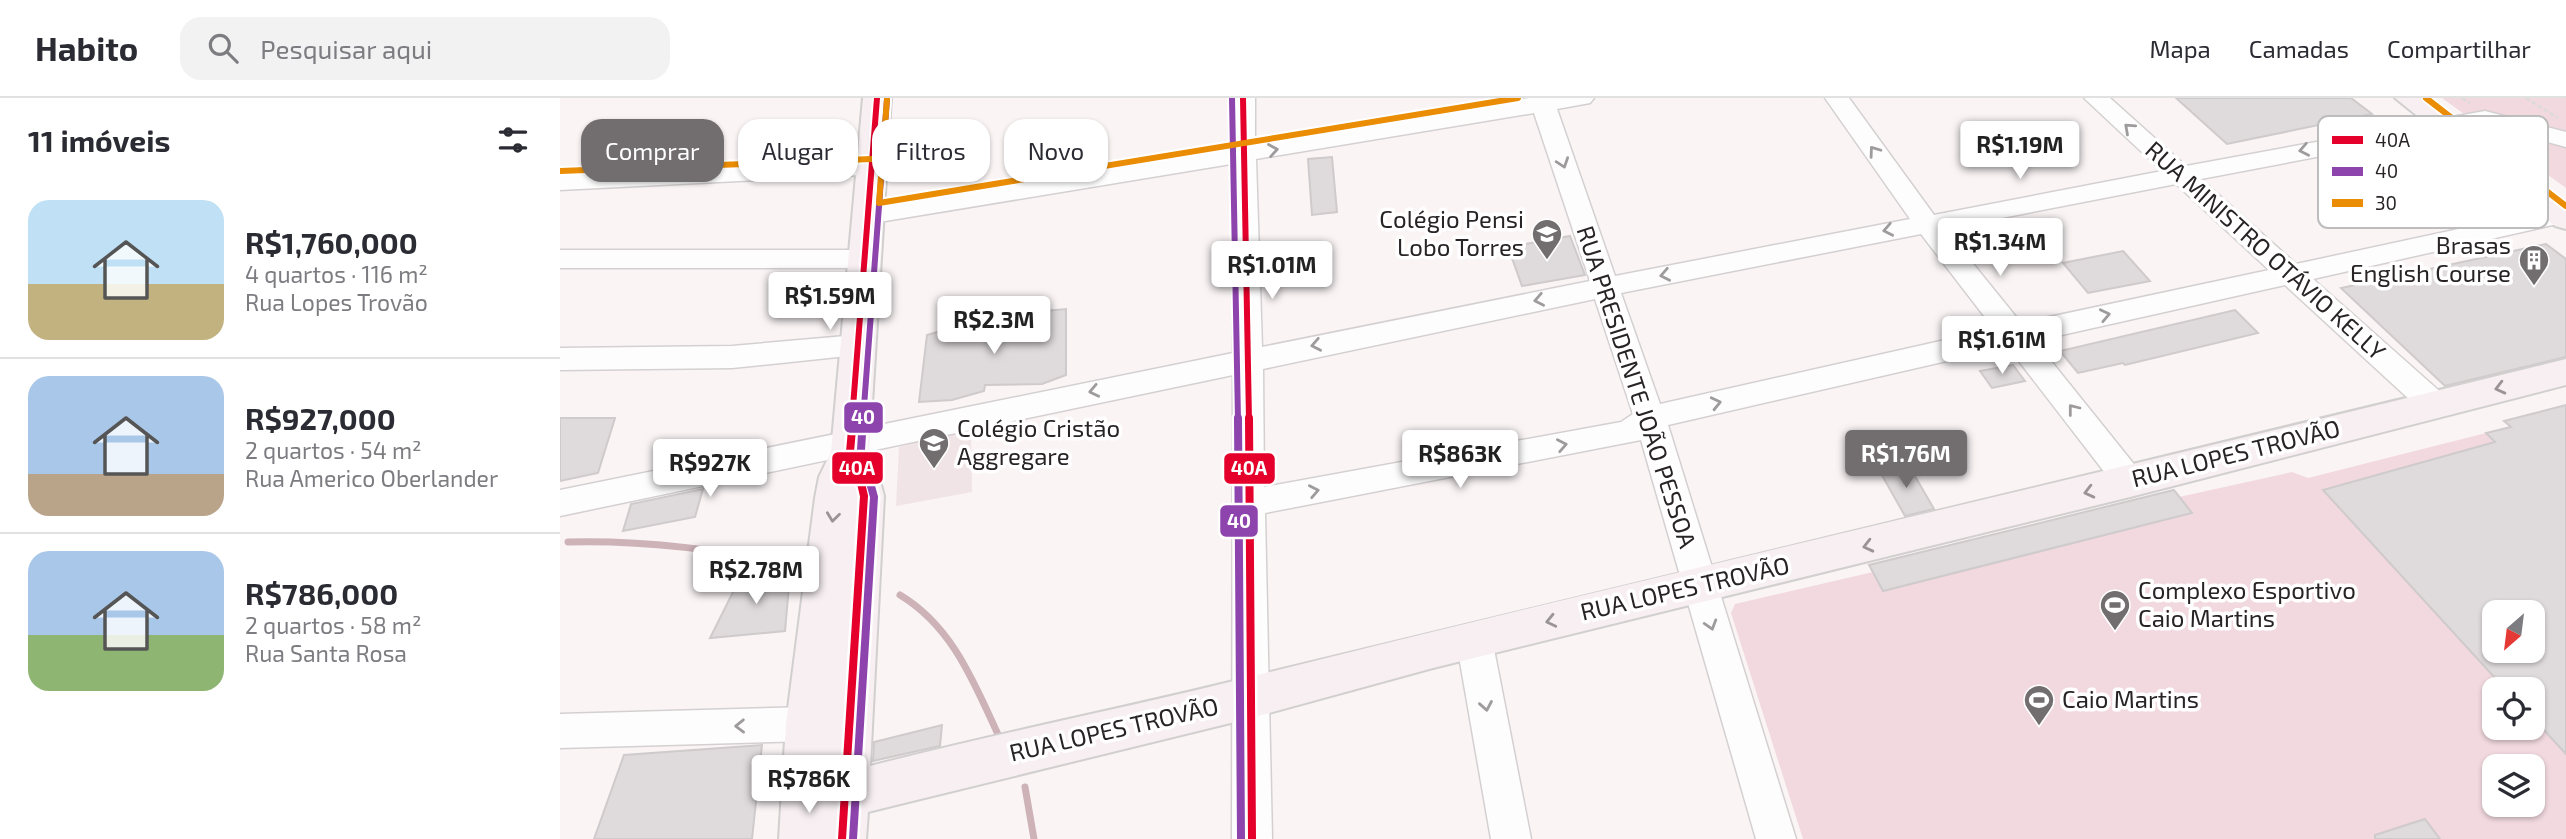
<!DOCTYPE html>
<html lang="pt">
<head>
<meta charset="utf-8">
<style>
	:root { --surface:#fff; --page:#f2f2f3; --text:#2b2b33; --muted:#7c7c81; --line:#e1e1e2; --accent:#726d6e }
	body { margin:0; font-family:"Exo 2",sans-serif; background:var(--page); color:var(--text); height:100vh; display:flex; flex-direction:column; font-size:26px; white-space:nowrap }
	* { box-sizing:border-box; margin:0 }
	p { font-size:23px; color:var(--muted) }
	.icon { flex:none; width:38px; height:38px; fill:none; stroke:currentColor; stroke-width:2; stroke-linecap:round; stroke-linejoin:round }
	.map { position:relative; flex:1; overflow:hidden }
	.details { display:flex; flex-direction:column; background:var(--surface); width:560px }
	.details>* { flex:none }
	.hud { position:absolute; left:21px; top:21px; width:665px; height:63px; display:flex; gap:14px }
	.needle { width:46px; rotate:208deg }
	.fabs { position:absolute; left:1922px; top:502px; display:grid; gap:14px }
	.fabs a { display:grid; place-items:center; width:63px; height:63px; border-radius:14px; background:var(--surface); box-shadow:0 2px 5px #0004; font-size:35px }
	.price { position:absolute; translate:-50% -60px; padding:0 16px; border-radius:7px; background:#fff; color:#222; font-size:23px; line-height:46px; filter:drop-shadow(0 2px 4px #0008) }
	.price::after { content:''; position:absolute; left:50%; top:42px; width:21px; height:16px; margin-left:-10px; background:inherit; clip-path:polygon(0 0,100% 0,50% 100%) }
	.price.selected { background:var(--accent); color:#fff }
	ul { padding:0; list-style:none }
	li { display:flex; align-items:center; gap:21px; height:175px; padding:0 28px }
	li+li { border-top:2px solid var(--line) }
	li span { display:grid; place-items:center; flex:none; width:196px; height:140px; border-radius:21px; color:#555 }
	li>.icon { margin-inline-start:auto }
	span .icon { width:84px; height:84px; fill:#fffc; stroke-width:1 }
	li b { font-size:30px }
	h2 { display:flex; justify-content:space-between; align-items:center; height:84px; padding:0 28px; font-size:30px }
	.pill { padding:0 24px; border-radius:21px; background:var(--surface); box-shadow:0 2px 5px #0004; font-size:24px; line-height:63px }
	.pill.selected { background:var(--accent); color:#fff }
	header { display:flex; align-items:center; gap:42px; box-sizing:border-box; height:98px; padding:0 35px; background:var(--surface); border-bottom:2px solid var(--line) }
	header strong { font-size:33px }
	nav { display:flex; gap:38px; margin-inline-start:auto; font-size:24px }
	.search { width:490px; height:63px; background:var(--page); display:flex; align-items:center; gap:18px; box-sizing:border-box; padding:0 24px; border-radius:21px; color:var(--muted); font-size:26px }
	main { display:flex; flex:1; min-height:0 }
	.map>svg:first-child { display:block }
</style>
</head>
<body>
<header>
<strong>Habito</strong>
<div class="search"><svg class="icon" aria-label="search" viewBox="0 0 24 24"><circle cx="10" cy="10" r="6"/><path d="M15 15l6 6"/></svg>Pesquisar aqui</div>
<nav><a>Mapa</a><a>Camadas</a><a>Compartilhar</a></nav>
</header>
<main>
<section class="details">
<h2>11 imóveis<svg class="icon" aria-label="filters" viewBox="0 0 24 24"><path d="M4 7h16M4 17h16"/><circle cx="9" cy="7" r="2"/><circle cx="15" cy="17" r="2"/></svg></h2>
<ul>
<li><span style="background:linear-gradient(#bfe0f5 60%,#c2b280 0)"><svg class="icon" aria-label="home" viewBox="0 0 24 24"><path d="M3 11l9-7 9 7M6 9v11h12V9"/></svg></span><div><b>R$1,760,000</b><p>4 quartos · 116 m²</p><p>Rua Lopes Trovão</p></div></li>
<li><span style="background:linear-gradient(#a9c7e8 70%,#b9a48a 0)"><svg class="icon" aria-label="home" viewBox="0 0 24 24"><path d="M3 11l9-7 9 7M6 9v11h12V9"/></svg></span><div><b>R$927,000</b><p>2 quartos · 54 m²</p><p>Rua Americo Oberlander</p></div></li>
<li><span style="background:linear-gradient(#a9c7e8 60%,#8fb573 0)"><svg class="icon" aria-label="home" viewBox="0 0 24 24"><path d="M3 11l9-7 9 7M6 9v11h12V9"/></svg></span><div><b>R$786,000</b><p>2 quartos · 58 m²</p><p>Rua Santa Rosa</p></div></li>
</ul>
</section>
<div class="map">
<svg width="2006" height="741" viewBox="0 0 2006 741">
	<rect width="100%" height="100%" fill="#faf4f5"/>
	<!-- built -->
	<path fill="#f1e4e6" d="M411 330 412 394 336 408 339 349Z"/>
	<!-- green -->
	<g fill="#f1d9df" fill-rule="evenodd">
		<path d="M1882 0H2006V90Z"/>
		<path d="M1926 335 1935 344 2006 371V741H1243L1171 515 1175 506 1313 474 1309 467 1614 392 1619 399 1732 374 1748 380ZM1934 514H1972V553H1934ZM1934 592H1972V630H1934ZM1934 668H1972V707H1934Z"/>
	</g>
	<g fill="none" stroke-linecap="round" stroke-linejoin="round">
		<!-- stream -->
		<g stroke="#cdb2b8" stroke-width="7">
			<path d="M8 444C88 442 166 453 244 468"/>
			<path d="M340 497C395 530 416 590 442 645"/>
			<path d="M465 689 474 741"/>
		</g>
	</g>
	<!-- building -->
	<g fill="#dfdadb" stroke="#cfcacb" stroke-width="2" fill-rule="evenodd">
		<path d="M1616 0H1791L1812 16 1667 46Z"/>
		<path d="M117 24 91 62 48 64 75 26Z"/>
		<path d="M772 59 777 114 752 117 748 61Z"/>
		<path d="M1010 138 1025 177 962 188 948 149Z"/>
		<path d="M1986 146 2006 161V259L1885 288 1781 190Z"/>
		<path d="M1563 153 1590 183 1528 195 1503 165Z"/>
		<path d="M506 211V277L482 286 425 287 424 293 392 302 359 304 367 237 398 228 430 225V232L484 213Z"/>
		<path d="M1675 212 1698 235 1565 267 1563 265 1518 275 1500 253Z"/>
		<path d="M1453 267 1465 283 1432 290 1420 273Z"/>
		<path d="M2006 307V656L1972 619V592H1946L1763 392 1935 344 1926 335 1951 329 1944 323ZM1934 514H1972V553H1934Z"/>
		<path d="M0 320H55L38 375 0 383Z"/>
		<path d="M1348 366 1374 411 1345 418 1319 372Z"/>
		<path d="M143 391 135 419 63 433 71 406Z"/>
		<path d="M1614 392 1632 415 1323 493 1309 467Z"/>
		<path d="M182 476H230L225 533 150 540Z"/>
		<path d="M382 627 380 648 313 663 314 644Z"/>
		<path d="M202 647 192 741H34L64 657Z"/>
		<path d="M1865 721 1880 741H1815V737Z"/>
	</g>
	<g fill="none" stroke-linecap="round" stroke-linejoin="round">
		<!-- minor casing -->
		<g stroke="#d4d0d1" stroke-width="3">
			<g id="minor">
				<path d="M671 0H695V46L969 0H1034L1030 5 997 11 1055 178 1350 121 1265 0H1289L1374 117 1602 73 1524 0H1550L1626 68 1925 13 2006 34V49L1925 27 1641 81 1736 166 2001 109 2006 110V124L1753 181 1885 298 1889 306 1885 314 1874 317 1863 314 1725 187 1475 243 1581 375 1586 384 1581 393 1570 397 1559 393 1448 249 1108 327 1236 741H1196L1081 342 705 415 712 741H672L673 277 0 418V392L673 255 671 66 307 126 298 124 294 118 298 112 307 110 671 50ZM974 15 1030 183 702 249 696 61ZM1616 86 1709 172 1461 225 1385 131ZM1361 136 1434 231 1100 306 1061 195ZM1035 201 1073 316 1061 324 704 389 703 271Z"/>
				<path d="M312 63 321 66 324 71 321 76 0 92V76Z"/>
				<path d="M0 152H304L313 155 317 161 313 167 304 170H0Z"/>
				<path d="M297 237 307 240 311 247 307 254 297 257 172 270 0 272V250L172 248Z"/>
				<path d="M914 525 926 530 932 541 971 741H931L896 541 902 530Z"/>
				<path d="M249 609 262 614 268 626 262 638 249 643 0 650V616Z"/>
			</g>
		</g>
		<!-- major casing -->
		<g stroke="#d2cfcf" stroke-width="4">
			<g id="major">
				<path d="M303 0H331L309 354 316 368 324 398 310 668C437 635 566 610 694 578 1130 469 1569 369 2006 261V287L1570 399 873 570 691 620 328 709 308 714 306 741H219L226 626 255 400 259 379 271 354Z"/>
				<path d="M1835 0H1867L2006 105V131L1995 128Z"/>
			</g>
		</g>
		<!-- path -->
		<g stroke="#dcdadb" stroke-width="2.5" stroke-dasharray="4.5 2.5" stroke-linecap="butt">
			<path d="M1902 0 1910 5"/>
			<path d="M1966 0 1998 20"/>
		</g>
		<!-- minor -->
		<use href="#minor" fill="#fefdfe" fill-rule="evenodd"/>
		<!-- major -->
		<use href="#major" fill="#f7eff2" fill-rule="evenodd"/>
		<!-- bus-1-far1 casing -->
		<g stroke="#fff" stroke-width="10">
			<g id="bus-1-far1">
				<path d="M683 0 689 322"/>
				<path d="M292 322 317 0"/>
			</g>
		</g>
		<!-- bus-1 casing -->
		<g stroke="#fff" stroke-width="13">
			<g id="bus-1">
				<path d="M689 320 692 741"/>
				<path d="M282 741 304 398 297 368 290 354 293 320"/>
			</g>
		</g>
		<!-- bus-2-far1 casing -->
		<g stroke="#fff" stroke-width="10">
			<g id="bus-2-far1">
				<path d="M672 0 678 322"/>
				<path d="M303 322 327 1"/>
			</g>
		</g>
		<!-- bus-2 casing -->
		<g stroke="#fff" stroke-width="13">
			<g id="bus-2">
				<path d="M678 320 681 741"/>
				<path d="M293 741 314 399 301 352 303 320"/>
			</g>
		</g>
		<!-- bus-3 casing -->
		<g stroke="#fff" stroke-width="10">
			<g id="bus-3">
				<path d="M1866 0 2006 108"/>
				<path d="M327 1 319 105 958 0"/>
				<path d="M0 73 312 61"/>
			</g>
		</g>
		<!-- bus-1-far1 -->
		<use href="#bus-1-far1" stroke="#e4002b" stroke-width="6"/>
		<!-- bus-1 -->
		<use href="#bus-1" stroke="#e4002b" stroke-width="8"/>
		<!-- bus-2-far1 -->
		<use href="#bus-2-far1" stroke="#8e44ad" stroke-width="6"/>
		<!-- bus-2 -->
		<use href="#bus-2" stroke="#8e44ad" stroke-width="8"/>
		<!-- bus-3 -->
		<use href="#bus-3" stroke="#ea8d04" stroke-width="6"/>
	</g>
	<!-- one-way arrows -->
	<defs><path id="oneway-chevron" d="M-2-3.5L2.5 0L-2 3.5" fill="none" stroke-width="1.6" stroke-linecap="round" stroke-linejoin="round" transform="scale(1.75)"/></defs>
	<g stroke="#9e9b9c">
		<use href="#oneway-chevron" transform="translate(1569 30) rotate(-138)"/>
		<use href="#oneway-chevron" transform="translate(713 52) rotate(-10)"/>
		<use href="#oneway-chevron" transform="translate(1744 52) rotate(169)"/>
		<use href="#oneway-chevron" transform="translate(1314 53) rotate(-126)"/>
		<use href="#oneway-chevron" transform="translate(1003 65) rotate(71)"/>
		<use href="#oneway-chevron" transform="translate(1328 132) rotate(169)"/>
		<use href="#oneway-chevron" transform="translate(1105 177) rotate(169)"/>
		<use href="#oneway-chevron" transform="translate(979 202) rotate(169)"/>
		<use href="#oneway-chevron" transform="translate(1545 217) rotate(-12)"/>
		<use href="#oneway-chevron" transform="translate(756 247) rotate(169)"/>
		<use href="#oneway-chevron" transform="translate(534 293) rotate(168)"/>
		<use href="#oneway-chevron" transform="translate(1156 305) rotate(-13)"/>
		<use href="#oneway-chevron" transform="translate(1513 311) rotate(-128)"/>
		<use href="#oneway-chevron" transform="translate(1002 347) rotate(-11)"/>
		<use href="#oneway-chevron" transform="translate(754 393) rotate(-11)"/>
		<use href="#oneway-chevron" transform="translate(1151 527) rotate(73)"/>
		<use href="#oneway-chevron" transform="translate(926 608) rotate(80)"/>
		<use href="#oneway-chevron" transform="translate(180 628) rotate(179)"/>
	</g>
	<g stroke="#9a9496">
		<use href="#oneway-chevron" transform="translate(1940 290) rotate(166)"/>
		<use href="#oneway-chevron" transform="translate(1529 394) rotate(166)"/>
		<use href="#oneway-chevron" transform="translate(273 419) rotate(97)"/>
		<use href="#oneway-chevron" transform="translate(1308 448) rotate(166)"/>
		<use href="#oneway-chevron" transform="translate(991 523) rotate(167)"/>
	</g>
	<!-- icons -->
	<defs>
		<g id="school-pin" transform="scale(1.575)"><path d="M0 17L-7.5 6A9.5 9.5 0 1 1 7.5 6Z" fill="#726d6e" stroke="#fff"/><path d="M0-5L7-2L0 1L-7-2ZM-4 1L0 2.5L4 1V4Q0 6-4 4Z" fill="#fff"/></g>
		<g id="building-pin" transform="scale(1.575)"><path d="M0 17L-7.5 6A9.5 9.5 0 1 1 7.5 6Z" fill="#726d6e" stroke="#fff"/><path d="M-4-6H4V6H1V3H-1V6H-4ZM-2.5-4.3h1.7v1.8h-1.7ZM.8-4.3h1.7v1.8H.8ZM-2.5-1h1.7V.8h-1.7ZM.8-1h1.7V.8H.8Z" fill="#fff"/></g>
		<g id="stadium-pin" transform="scale(1.575)"><path d="M0 17L-7.5 6A9.5 9.5 0 1 1 7.5 6Z" fill="#726d6e" stroke="#fff"/><path d="M0-5a6.5 5 0 1 0 0 10a6.5 5 0 1 0 0-10ZM-3.5-1.8h7v3.6h-7Z" fill="#fff"/></g>
	</defs>
	<g fill-rule="evenodd">
		<use href="#school-pin" x="987" y="136"/>
		<use href="#building-pin" x="1974" y="162"/>
		<use href="#school-pin" x="374" y="345"/>
		<use href="#stadium-pin" x="1555" y="507"/>
		<use href="#stadium-pin" x="1479" y="602"/>
	</g>
	<g text-anchor="middle" stroke-width="7" stroke-linejoin="round" paint-order="stroke">
		<!-- poi labels -->
		<g font-size="24" fill="#282425" stroke="#fff" text-anchor="start">
			<text x="964" y="130" text-anchor="end">Colégio Pensi<tspan x="964" dy="28">Lobo Torres</tspan></text>
			<text x="1951" y="156" text-anchor="end">Brasas<tspan x="1951" dy="28">English Course</tspan></text>
			<text x="397" y="339">Colégio Cristão<tspan x="397" dy="28">Aggregare</tspan></text>
			<text x="1578" y="501">Complexo Esportivo<tspan x="1578" dy="28">Caio Martins</tspan></text>
			<text x="1502" y="610">Caio Martins</text>
		</g>
		<!-- street labels -->
		<g font-size="24" fill="#282425" stroke="#fff">
			<text transform="translate(1705 153) rotate(42)" y="8">RUA MINISTRO OTÁVIO KELLY</text>
			<text transform="translate(1076 289) rotate(72)" y="8">RUA PRESIDENTE JOÃO PESSOA</text>
			<text transform="translate(1676 356) rotate(-14)" y="8">RUA LOPES TROVÃO</text>
			<text transform="translate(1125 491) rotate(-13)" y="8">RUA LOPES TROVÃO</text>
			<text transform="translate(554 632) rotate(-13)" y="8">RUA LOPES TROVÃO</text>
		</g>
	</g>
	<!-- legend -->
	<rect x="1758" y="18" width="230" height="112" rx="10" fill="#fff" stroke="#bebdbe" stroke-width="2"/>
	<rect x="1772" y="38" width="31" height="8" fill="#e4002b"/>
	<rect x="1772" y="69" width="31" height="9" fill="#8e44ad"/>
	<rect x="1772" y="101" width="31" height="8" fill="#ea8d04"/>
	<g font-size="19" fill="#282425">
		<text x="1815" y="49">40A</text>
		<text x="1815" y="80">40</text>
		<text x="1815" y="112">30</text>
	</g>
	<g stroke="#fff" stroke-width="2.5">
		<rect x="283" y="303" width="41" height="33" rx="7" fill="#8e44ad"/>
		<rect x="271" y="353" width="53" height="34" rx="7" fill="#e4002b"/>
		<rect x="663" y="354" width="53" height="33" rx="7" fill="#e4002b"/>
		<rect x="659" y="406" width="40" height="34" rx="7" fill="#8e44ad"/>
	</g>
	<g font-size="19" text-anchor="middle" font-weight="bold" fill="#fff">
		<text x="303" y="326">40</text>
		<text x="297" y="377">40A</text>
		<text x="689" y="377">40A</text>
		<text x="679" y="430">40</text>
	</g>
</svg>
<div class="fabs">
<a><svg class="needle" viewBox="-14 -14 28 28"><path d="M0-13l5 13h-10z" fill="#e53935"/><path d="M0 13l5-13h-10z" fill="#7c7c81"/></svg></a>
<a><svg class="icon" aria-label="locate" viewBox="0 0 24 24"><circle cx="12" cy="12" r="6"/><path d="M12 2v4M12 18v4M2 12h4M18 12h4"/></svg></a>
<a><svg class="icon" aria-label="layers" viewBox="0 0 24 24"><path d="M12 4l9 5-9 5-9-5zM3 14l9 5 9-5"/></svg></a>
</div>
<b class="price" style="left:1460px;top:83px">R$1.19M</b>
<b class="price" style="left:1440px;top:180px">R$1.34M</b>
<b class="price" style="left:712px;top:203px">R$1.01M</b>
<b class="price" style="left:270px;top:234px">R$1.59M</b>
<b class="price" style="left:434px;top:258px">R$2.3M</b>
<b class="price" style="left:1442px;top:278px">R$1.61M</b>
<b class="price" style="left:900px;top:392px">R$863K</b>
<b class="price selected" style="left:1346px;top:392px">R$1.76M</b>
<b class="price" style="left:150px;top:401px">R$927K</b>
<b class="price" style="left:196px;top:508px">R$2.78M</b>
<b class="price" style="left:249px;top:717px">R$786K</b>
<div class="hud">
<a class="pill selected">Comprar</a>
<a class="pill">Alugar</a>
<a class="pill">Filtros</a>
<a class="pill">Novo</a>
</div>
</div>
</main>
</body>
</html>
